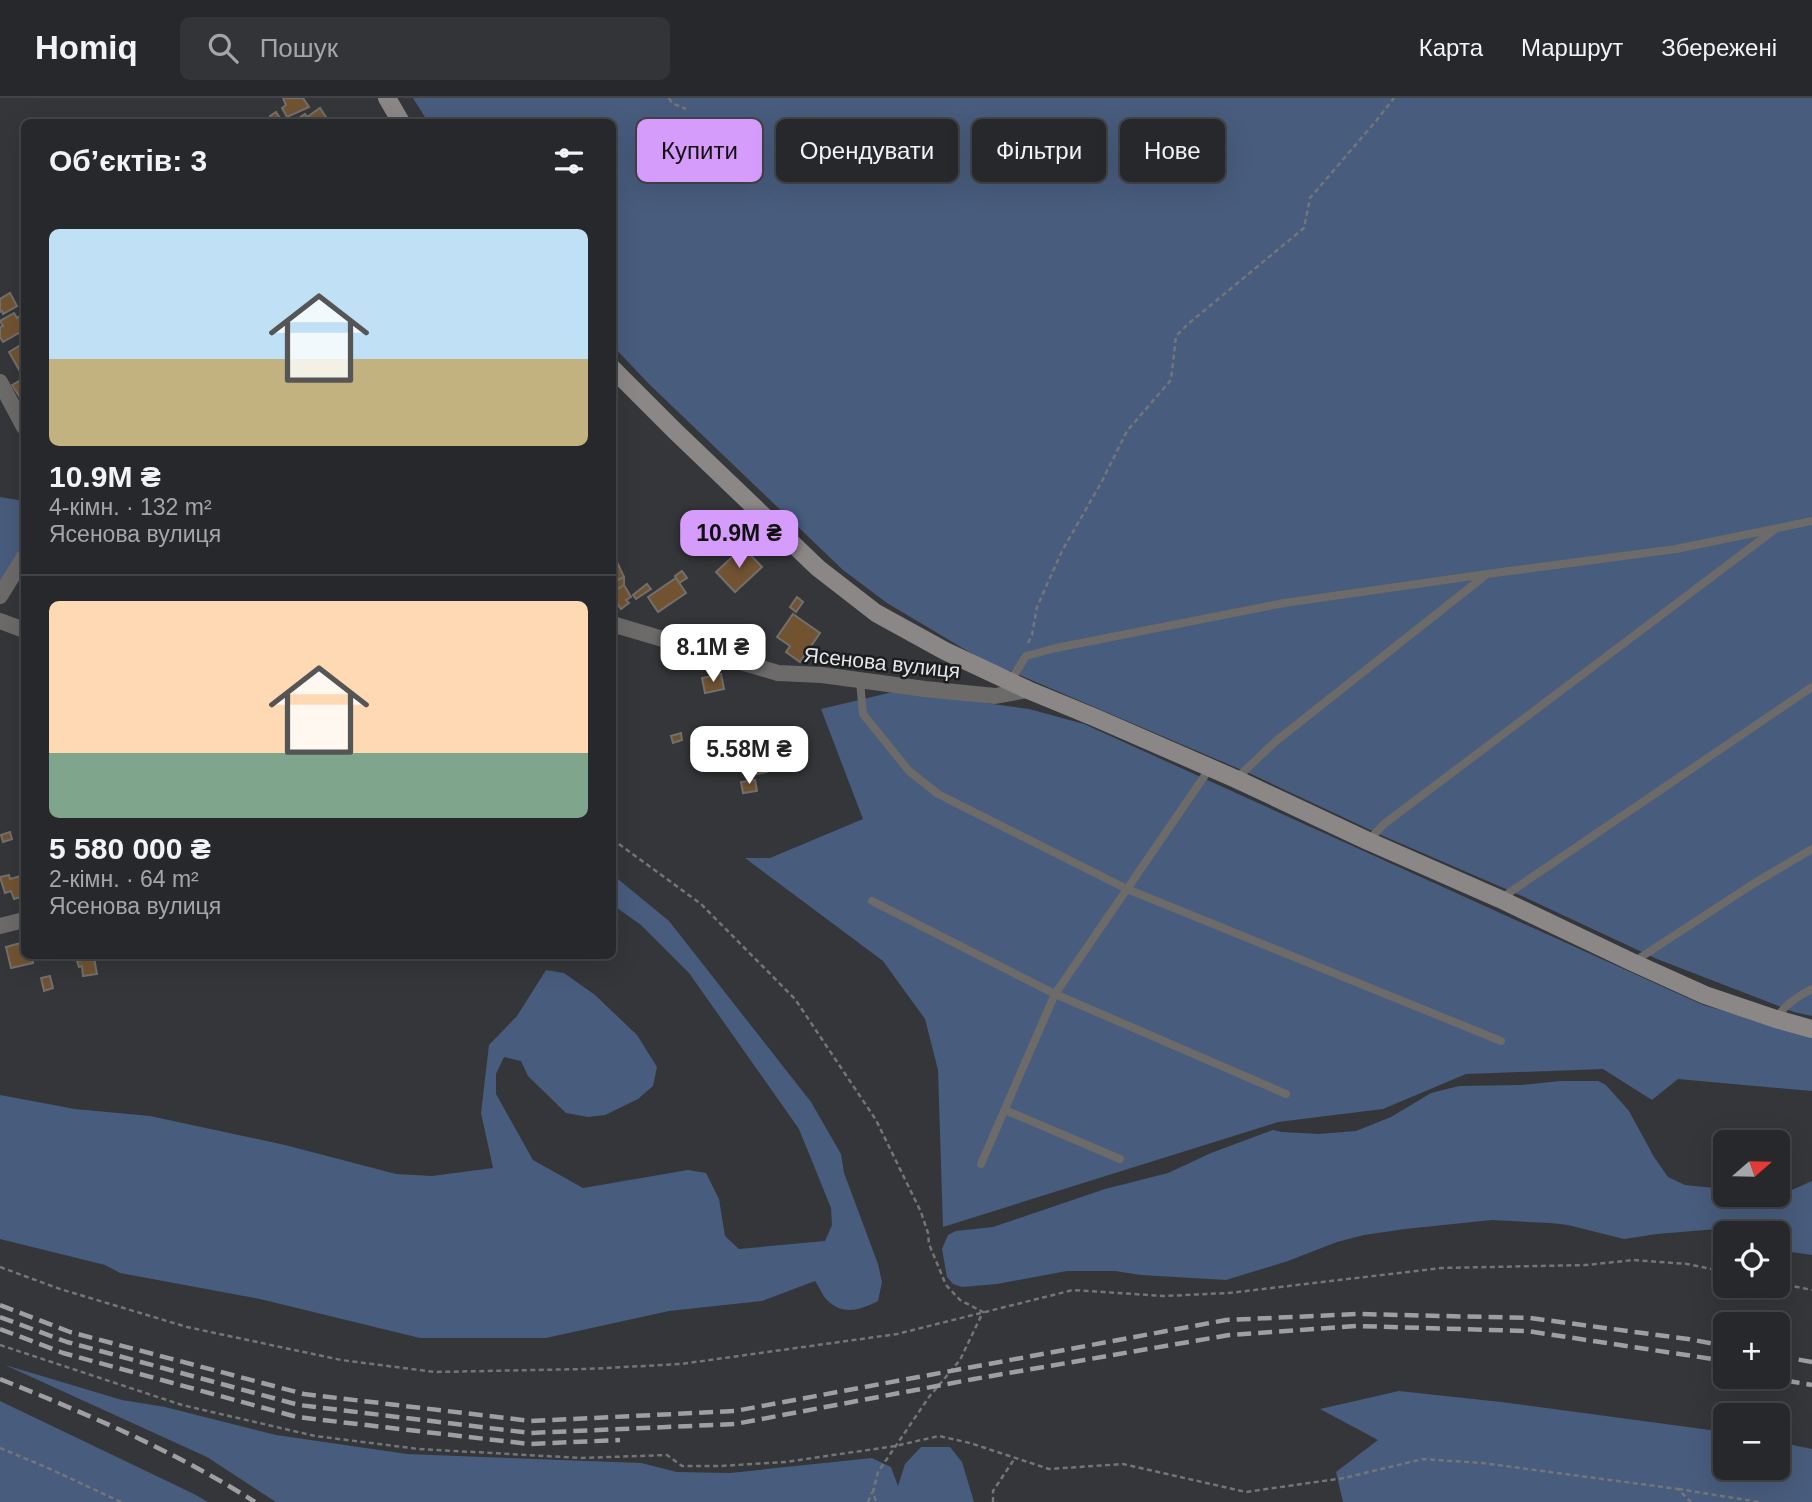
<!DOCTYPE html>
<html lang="uk">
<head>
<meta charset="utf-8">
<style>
	:root { --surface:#27282b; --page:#333437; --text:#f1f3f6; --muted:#a4a6a9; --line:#434447; --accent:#d59cfb }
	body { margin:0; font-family:Arial,sans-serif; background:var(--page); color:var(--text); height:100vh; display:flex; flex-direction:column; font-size:26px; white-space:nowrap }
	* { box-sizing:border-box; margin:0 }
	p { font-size:23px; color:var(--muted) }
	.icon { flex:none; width:38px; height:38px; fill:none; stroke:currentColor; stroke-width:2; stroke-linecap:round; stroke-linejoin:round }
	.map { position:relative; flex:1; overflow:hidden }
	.side { position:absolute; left:21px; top:21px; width:595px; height:840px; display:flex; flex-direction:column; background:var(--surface); border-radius:10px; box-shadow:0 7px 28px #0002,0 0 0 2px var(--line) }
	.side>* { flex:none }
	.guide { position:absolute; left:637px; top:21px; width:665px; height:63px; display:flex; gap:14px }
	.needle { width:46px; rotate:70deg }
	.tools { position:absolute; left:1713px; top:1032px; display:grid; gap:14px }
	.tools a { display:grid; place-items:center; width:77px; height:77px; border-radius:10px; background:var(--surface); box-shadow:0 7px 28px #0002,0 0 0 2px var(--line); font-size:35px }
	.price { position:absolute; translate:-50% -60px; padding:0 16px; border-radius:14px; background:#fff; color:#222; font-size:23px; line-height:46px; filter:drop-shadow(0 2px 4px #0008) }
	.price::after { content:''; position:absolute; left:50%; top:42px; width:21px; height:16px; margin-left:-10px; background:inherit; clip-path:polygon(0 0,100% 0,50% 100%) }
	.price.selected { background:var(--accent); color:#111 }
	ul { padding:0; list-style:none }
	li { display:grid; align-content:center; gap:14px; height:371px; padding:0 28px }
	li+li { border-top:2px solid var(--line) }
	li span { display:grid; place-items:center; height:217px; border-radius:10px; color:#555 }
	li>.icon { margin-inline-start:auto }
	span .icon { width:126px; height:126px; fill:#fffc; stroke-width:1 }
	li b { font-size:30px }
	h2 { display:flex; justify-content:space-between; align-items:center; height:84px; padding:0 28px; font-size:30px }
	.tag { padding:0 24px; border-radius:10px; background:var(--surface); box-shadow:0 7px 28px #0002,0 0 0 2px var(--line); font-size:24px; line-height:63px }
	.tag.selected { background:var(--accent); color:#111 }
	header { display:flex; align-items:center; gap:42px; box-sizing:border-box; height:98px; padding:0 35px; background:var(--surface); border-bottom:2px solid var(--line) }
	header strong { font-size:33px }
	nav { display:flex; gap:38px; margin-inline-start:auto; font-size:24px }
	.search { width:490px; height:63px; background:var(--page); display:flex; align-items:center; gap:18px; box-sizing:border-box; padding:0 24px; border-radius:10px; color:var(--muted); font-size:26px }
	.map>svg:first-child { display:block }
</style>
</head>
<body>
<header>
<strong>Homiq</strong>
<div class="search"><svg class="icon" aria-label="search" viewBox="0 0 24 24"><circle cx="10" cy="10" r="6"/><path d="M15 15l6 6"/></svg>Пошук</div>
<nav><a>Карта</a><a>Маршрут</a><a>Збережені</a></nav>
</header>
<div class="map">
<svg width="1812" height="1404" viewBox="0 0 1812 1404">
	<rect width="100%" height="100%" fill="#343639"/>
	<!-- green -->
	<g fill="#485c7d">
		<path d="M413 0H1812V918L1794 914 1657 861 1522 798 1381 737 1251 676 1010 573 996 570 887 505 843 472 649 286 613 248 612 24H428Z"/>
		<path d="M0 399 24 403V449L0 494Z"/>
		<path d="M897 593 1029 611 1084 626 1703 907 1812 938V993L1678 981 1652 1002 1603 971 1466 976 1383 1011 1278 1024 943 1129 938 972 925 921 883 863 745 760H770L863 721 821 611Z"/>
		<path d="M613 777 669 823 811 1004 841 1056 844 1075 878 1166 882 1184 878 1203C860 1212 843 1218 827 1202 822 1197 819 1188 815 1183L762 1203 669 1213 546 1240H420L260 1201 120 1175 105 1167 0 1141V997L75 1011 150 1018 285 1047 396 1076 432 1078 493 1070 481 1015 489 947 517 918 546 872 564 875 595 897 637 937 657 969 653 988 638 1001 605 1017 588 1019 566 1015 528 978 521 963 504 959 496 976V996L533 1062 583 1090 688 1072 706 1075 719 1101 725 1138 739 1151 825 1143 832 1127 831 1110 799 1031 689 875 641 827 613 807Z"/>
		<path d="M1561 983H1598L1606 987 1629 1013 1654 1059 1668 1079 1685 1087 1725 1091 1726 1097H1778V1094L1785 1095 1812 1083V1157L1778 1152V1136H1730L1717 1131 1657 1136 1624 1141 1568 1127 1550 1125 1492 1122 1405 1131 1364 1137 1337 1144 1288 1163 1226 1182 1141 1177 1115 1173H1067L997 1186 962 1189 953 1186 947 1179 942 1151 948 1137 956 1133 993 1129 1105 1091 1168 1075 1211 1055 1273 1032 1282 1034 1319 1036 1356 1033 1391 1019 1431 995 1459 988 1522 987Z"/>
		<path d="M5 1267 122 1302 165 1309 276 1337 407 1356 641 1365 677 1374 730 1375 872 1360 891 1369 898 1388 905 1366 921 1349H950L962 1364 974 1404H276L207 1359Z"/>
		<path d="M1399 1293 1501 1304 1725 1334 1726 1370H1778V1344L1812 1351V1404H1343L1336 1374 1378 1342 1320 1311Z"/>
		<path d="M0 1303 194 1396 208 1404H0Z"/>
	</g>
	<!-- building -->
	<g fill="#715332" stroke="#73706c" stroke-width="2">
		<path d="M283 0H303L309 9 287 19 282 10 286 7Z"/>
		<path d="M320 10 326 19 319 24H302L299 20 305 16 307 19Z"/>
		<path d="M276 14 280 20 273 24 270 18Z"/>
		<path d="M10 195 17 208 3 216 2 213 0 214V201Z"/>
		<path d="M14 215 17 220 24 215V232L3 244 0 239V229L3 228 0 223Z"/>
		<path d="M24 245V273L21 275 9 254Z"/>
		<path d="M21 282 24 287V298L21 301 12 287Z"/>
		<path d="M743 449 762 469 735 494 716 474Z"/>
		<path d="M617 464 624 479 612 485V466Z"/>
		<path d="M682 473 687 480 679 485 675 478Z"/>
		<path d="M624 479V487L617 492 616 483Z"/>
		<path d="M676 480 686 495 658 514 648 499Z"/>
		<path d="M647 486 651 491 636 501 633 497Z"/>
		<path d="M624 487 631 499 626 502 629 505 621 511 612 498V495Z"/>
		<path d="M797 499 803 504 796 514 790 509Z"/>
		<path d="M793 516 820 535 800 564 786 554 790 548 777 539Z"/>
		<path d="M721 576 724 591 705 595 702 580Z"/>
		<path d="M761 633 763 644 750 647 747 636Z"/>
		<path d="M681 635 682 642 673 645 671 638Z"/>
		<path d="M795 639 802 660 796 662 798 668 787 672 785 666 780 668 777 657 773 659 769 648Z"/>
		<path d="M749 665 751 672 742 674 741 667Z"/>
		<path d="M765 665 767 674 757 676 756 667Z"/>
		<path d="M755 682 757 693 743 695 741 684Z"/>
		<path d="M10 734 12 741 3 744 1 737Z"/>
		<path d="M9 777 10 781 24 777V798L14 801 11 793 5 795 0 779Z"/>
		<path d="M24 844V858H37L32 859 33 865 11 870 6 849Z"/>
		<path d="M94 860 97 876 83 878 82 868 79 869 77 863Z"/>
		<path d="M50 878 53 890 44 893 41 880Z"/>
	</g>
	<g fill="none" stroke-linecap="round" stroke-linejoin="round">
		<!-- path -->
		<g stroke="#737578" stroke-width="2.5" stroke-dasharray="5 3.5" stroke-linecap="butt">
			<path d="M669 0 672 5 686 11"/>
			<path d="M1028 545 1032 537 1037 509 1062 453 1101 385 1127 333 1171 282 1176 238 1188 226 1304 130 1310 100 1376 23 1394 0"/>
			<path d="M612 741 701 806 795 901 876 1022 921 1114 928 1135 929 1146 946 1187 960 1202 983 1214 960 1262 929 1299 878 1374 873 1394 876 1404"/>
			<path d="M0 1169 60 1191 187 1229 341 1262 435 1274 587 1271 681 1266 897 1236 1073 1192 1164 1198 1229 1195 1441 1170 1586 1167 1634 1162 1687 1166 1726 1174"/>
			<path d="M1778 1185 1812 1192"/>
			<path d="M0 1247 182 1307 315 1338 419 1351 581 1360 667 1357 682 1368H720L786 1364 895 1348 939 1338 970 1345 1049 1371 1123 1366 1246 1394 1344 1380 1423 1361 1482 1365 1678 1391 1691 1404"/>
			<path d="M0 1350 48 1370 121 1404"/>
			<path d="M1678 1391 1759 1404"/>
			<path d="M868 1404 872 1394"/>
			<path d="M993 1404V1393L1015 1360"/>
		</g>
		<!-- lane -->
		<g stroke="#6d6a6a" stroke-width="8">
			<path d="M860 583 863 616 909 673 938 696 1127 791 1501 943"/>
			<path d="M1010 584 1026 558 1056 550 1284 505 1487 476 1676 451 1812 423"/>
			<path d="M1237 680 1276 643 1487 476"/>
			<path d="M1368 743 1384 726 1774 432"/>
			<path d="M1500 801 1812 589"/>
			<path d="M872 803 1055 896 1286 996"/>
			<path d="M1635 863 1753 786 1812 751"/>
			<path d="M1776 921C1785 906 1797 899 1812 891"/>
			<path d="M1005 1012 1120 1061"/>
			<path d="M981 1066 1055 896 1210 670"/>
		</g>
		<!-- street -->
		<g stroke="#6d6a6a" stroke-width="16">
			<path d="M0 284 24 329"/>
			<path d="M0 498 24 459"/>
			<path d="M0 523 24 532"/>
			<path d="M612 526 778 575 822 577 925 591 995 598 1028 592"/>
			<path d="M0 828 24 822"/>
		</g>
		<!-- secondary -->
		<g stroke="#8b8787" stroke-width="18">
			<path d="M387 0 401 24"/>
			<path d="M612 270 675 333 818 470 876 515 945 553 1028 592 1096 620 1236 681 1368 743 1500 801 1632 864 1705 897 1776 921 1812 931"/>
		</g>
		<!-- rail -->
		<g stroke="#9d9fa2" stroke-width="4.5" stroke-dasharray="14 7" stroke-linecap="butt">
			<path d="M0 1207 70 1234 304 1296 531 1323 735 1313 1226 1222 1358 1216 1530 1220 1688 1241 1726 1248"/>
			<path d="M0 1219 67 1244 299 1307 530 1335 735 1326 974 1281 1229 1237 1356 1228 1527 1233 1726 1263"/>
			<path d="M0 1231 63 1255 297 1319 529 1346 620 1342"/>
			<path d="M1778 1258 1812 1264"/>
			<path d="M1765 1279 1812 1287"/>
			<path d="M0 1281C87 1316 175 1353 255 1404"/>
		</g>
	</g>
	<g text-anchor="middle" stroke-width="5" stroke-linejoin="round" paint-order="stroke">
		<!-- street labels -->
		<g font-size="21" fill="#e5e6e9" stroke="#1c1d1f">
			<text transform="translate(882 565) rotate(6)" y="7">Ясенова вулиця</text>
		</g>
	</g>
</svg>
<div class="tools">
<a><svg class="needle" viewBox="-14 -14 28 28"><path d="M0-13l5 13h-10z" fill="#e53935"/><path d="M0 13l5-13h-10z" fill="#a4a6a9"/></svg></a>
<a><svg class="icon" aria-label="locate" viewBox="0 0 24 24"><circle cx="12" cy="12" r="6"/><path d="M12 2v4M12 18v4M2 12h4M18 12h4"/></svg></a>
<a>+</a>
<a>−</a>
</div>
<b class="price selected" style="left:739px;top:472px">10.9M ₴</b>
<b class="price" style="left:713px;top:586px">8.1M ₴</b>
<b class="price" style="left:749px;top:688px">5.58M ₴</b>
<div class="guide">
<a class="tag selected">Купити</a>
<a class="tag">Орендувати</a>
<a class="tag">Фільтри</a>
<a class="tag">Нове</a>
</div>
<section class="side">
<h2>Об’єктів: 3<svg class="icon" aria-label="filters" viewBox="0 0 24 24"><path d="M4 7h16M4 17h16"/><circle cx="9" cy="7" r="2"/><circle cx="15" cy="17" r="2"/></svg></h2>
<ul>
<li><span style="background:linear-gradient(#bfe0f5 60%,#c2b280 0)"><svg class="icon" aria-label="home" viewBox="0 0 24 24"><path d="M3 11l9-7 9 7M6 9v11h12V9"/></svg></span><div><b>10.9M ₴</b><p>4-кімн. · 132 m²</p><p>Ясенова вулиця</p></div></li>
<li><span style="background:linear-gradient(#ffd9b3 70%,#7fa58c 0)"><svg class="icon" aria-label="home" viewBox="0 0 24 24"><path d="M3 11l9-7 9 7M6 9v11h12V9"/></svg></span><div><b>5 580 000 ₴</b><p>2-кімн. · 64 m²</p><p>Ясенова вулиця</p></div></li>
</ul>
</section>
</div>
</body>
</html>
